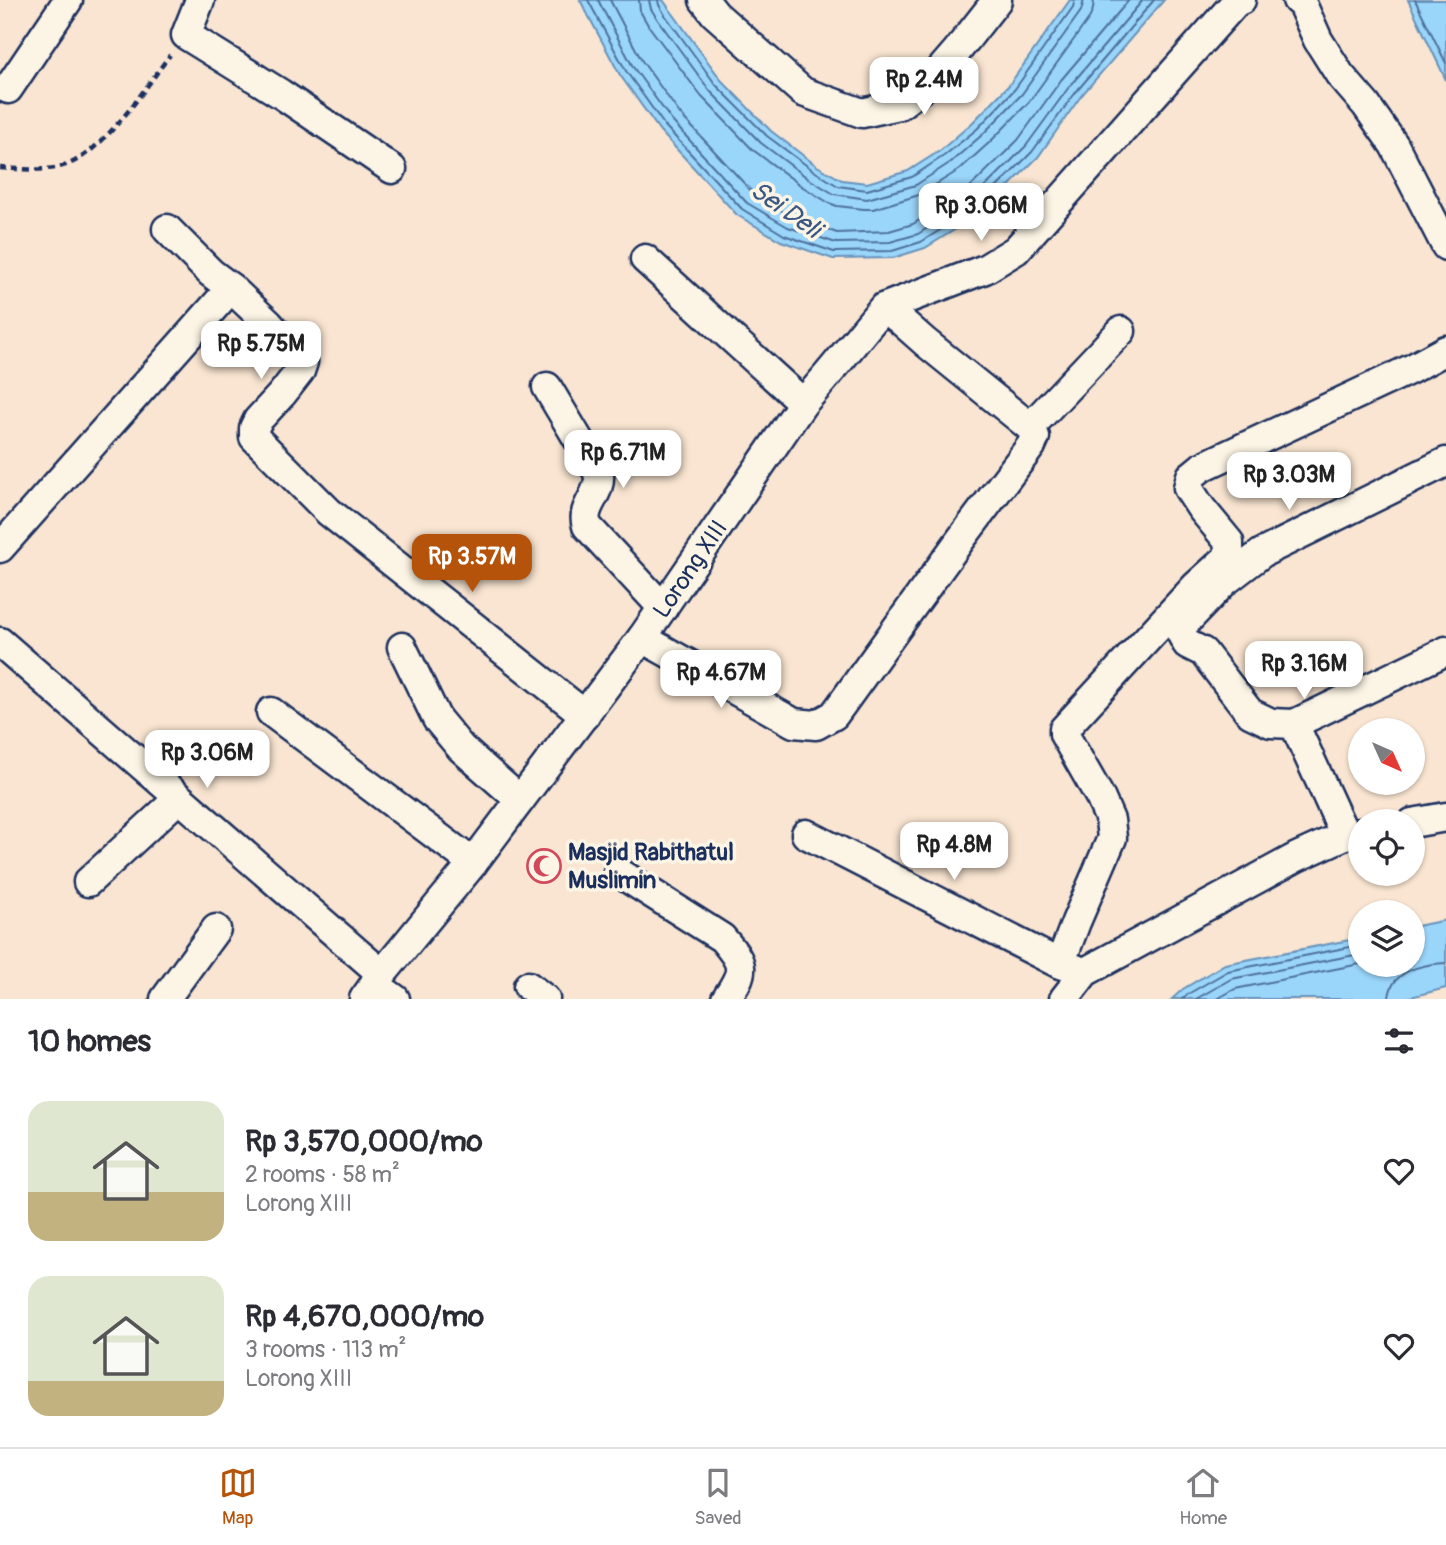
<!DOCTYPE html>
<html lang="en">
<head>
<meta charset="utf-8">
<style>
	:root { --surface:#fff; --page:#f2f2f3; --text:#2b2b33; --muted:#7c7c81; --line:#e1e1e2; --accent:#b45309 }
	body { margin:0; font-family:Pangolin,sans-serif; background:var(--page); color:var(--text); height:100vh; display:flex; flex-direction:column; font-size:26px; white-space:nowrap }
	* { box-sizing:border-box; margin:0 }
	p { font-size:23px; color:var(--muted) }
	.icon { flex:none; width:38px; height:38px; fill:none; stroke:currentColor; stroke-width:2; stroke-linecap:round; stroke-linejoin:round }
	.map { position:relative; height:999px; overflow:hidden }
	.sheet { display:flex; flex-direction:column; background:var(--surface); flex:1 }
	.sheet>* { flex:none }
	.needle { width:46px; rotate:135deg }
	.controls { position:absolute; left:1348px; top:718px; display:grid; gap:14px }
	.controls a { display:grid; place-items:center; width:77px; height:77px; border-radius:50%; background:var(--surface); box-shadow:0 2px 5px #0004; font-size:35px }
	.price { position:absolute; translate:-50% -60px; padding:0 16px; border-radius:14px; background:#fff; color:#222; font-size:23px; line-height:46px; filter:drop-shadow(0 2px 4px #0008) }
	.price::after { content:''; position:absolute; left:50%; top:42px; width:21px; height:16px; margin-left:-10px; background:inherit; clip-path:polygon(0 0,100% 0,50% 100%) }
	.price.on { background:var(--accent); color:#fff }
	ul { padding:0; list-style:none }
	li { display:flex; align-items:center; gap:21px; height:175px; padding:0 28px }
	li span { display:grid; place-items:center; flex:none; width:196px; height:140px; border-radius:21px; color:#555 }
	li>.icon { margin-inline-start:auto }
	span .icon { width:84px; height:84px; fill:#fffc; stroke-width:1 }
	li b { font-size:30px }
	h2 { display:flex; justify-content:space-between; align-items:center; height:84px; padding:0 28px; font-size:30px }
	.tab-bar { display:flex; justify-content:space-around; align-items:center; height:98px; border-top:2px solid var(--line); background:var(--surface); font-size:19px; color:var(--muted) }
	.tab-bar a { display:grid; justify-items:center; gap:4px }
	.tab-bar .on { color:var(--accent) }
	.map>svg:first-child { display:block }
</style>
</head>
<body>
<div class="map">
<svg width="1446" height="999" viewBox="0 0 1446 999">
	<rect width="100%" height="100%" fill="#f9e5d1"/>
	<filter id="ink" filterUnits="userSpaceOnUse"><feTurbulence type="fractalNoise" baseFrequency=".0143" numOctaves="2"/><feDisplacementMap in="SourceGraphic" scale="14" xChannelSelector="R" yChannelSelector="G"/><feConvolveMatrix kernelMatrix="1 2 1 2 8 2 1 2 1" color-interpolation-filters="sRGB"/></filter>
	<g filter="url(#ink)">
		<!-- water -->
		<g fill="#9ad5fa" stroke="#6793bc" stroke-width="2">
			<path d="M580 0H663L722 81 771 131 817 166 842 180 867 183 908 171 941 150 972 123 1009 85 1070 0H1164L1081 96 1038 157 982 213 925 248 893 258 833 259 781 241 737 215 660 131 620 75Z"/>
			<path d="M1408 0H1446V80Z"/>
			<path d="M1446 920V988L1403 999H1172L1183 989 1225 964 1360 938V964H1412V927Z"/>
		</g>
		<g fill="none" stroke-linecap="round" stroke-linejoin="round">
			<!-- shore -->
			<g stroke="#4e719c" stroke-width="2">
				<path d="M588 0 626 71 665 126 742 209 784 235 834 252 892 251 921 242 977 207 1032 152 1076 92 1154 0"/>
				<path d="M598 0 633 67 672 121 747 203 788 227 836 243 890 242 918 234 972 200 1026 146 1069 87 1143 0"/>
				<path d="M610 0 642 61 680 114 754 194 792 217 837 233 889 231 913 224 965 192 1018 140 1061 80 1129 0"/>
				<path d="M639 0 640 11 648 25 701 96 753 150 803 187 829 203 837 206 864 209H873L919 195 959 170 990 142 1029 102 1090 17 1093 9 1094 0"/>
				<path d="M649 0 651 9 658 20 710 91 761 143 809 179 834 194 867 199 916 185 951 162 982 135 1022 94 1081 11 1084 0"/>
				<path d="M658 0 659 5 665 15 716 85 767 136 814 171 838 186 867 190 912 177 945 155 977 129 1015 89 1073 7 1075 0"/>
				<path d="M1415 0 1446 63"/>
				<path d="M1182 999 1188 994 1228 971 1360 945"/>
				<path d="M1196 999 1231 979 1360 954"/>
				<path d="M1217 999 1235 989 1360 964"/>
				<path d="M1389 999C1390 971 1422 964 1446 963"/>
			</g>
			<!-- minor casing -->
			<g stroke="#1b2f5e" stroke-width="33">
				<g id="minor">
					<path d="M200 0 186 35 281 94 392 169"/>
					<path d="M704 0 715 14 803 92 862 113 899 105 931 81 957 51 997 0"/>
					<path d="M1297 0 1302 4 1318 40 1340 75 1366 105 1394 145 1446 246"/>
					<path d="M8 89 68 0"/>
					<path d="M167 229 211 273 231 288 269 324 303 362 300 371 282 394 258 420 254 428V437L329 512 585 715"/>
					<path d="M645 259 803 403"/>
					<path d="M547 387 599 474C601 496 580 506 587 526L663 608"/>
					<path d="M1030 427 1121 331"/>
					<path d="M0 548 231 288"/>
					<path d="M642 638 794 723 816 725 834 715 961 539 1031 446 1035 437 1033 430 1030 427 925 342 899 319 883 308 985 269 1016 250 1236 2 1241 0"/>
					<path d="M0 642 382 974"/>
					<path d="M402 647 437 719 461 748 520 800"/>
					<path d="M271 712 473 863"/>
					<path d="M1294 724 1446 651"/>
					<path d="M1412 823 1446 817"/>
					<path d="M806 834 1060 964 1076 969"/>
					<path d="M1345 835 1294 724 1271 723 1250 713 1203 652 1187 644 1179 629 1224 582 1262 553 1446 462"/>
					<path d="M618 872 722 938C746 966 745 970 726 999"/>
					<path d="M88 882 179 798"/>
					<path d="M1060 964 1076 922 1112 838 1110 820 1100 797 1064 734V729L1196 586 1229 556V542L1201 508 1188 488 1191 476 1202 467 1411 369 1446 350"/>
					<path d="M374 984 395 999"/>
					<path d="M528 986 545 999"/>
					<path d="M165 999 216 929"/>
					<path d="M364 999 382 974 473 863 642 638 803 403C831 373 856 339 883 308"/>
					<path d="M1064 999 1085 972 1297 857 1345 835 1360 833"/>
				</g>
			</g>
			<!-- path -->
			<path stroke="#1b2f5e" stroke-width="4.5" stroke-dasharray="7 5" stroke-linecap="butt" d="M0 168C19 169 48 172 66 165 105 151 145 88 170 55"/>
			<!-- minor -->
			<use href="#minor" stroke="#fcf5e5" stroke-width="28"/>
		</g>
	</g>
	<!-- icons -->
	<defs>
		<g id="mosque-ring" transform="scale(1.75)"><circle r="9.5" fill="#fcf5e5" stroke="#d1495b" stroke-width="1.5"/><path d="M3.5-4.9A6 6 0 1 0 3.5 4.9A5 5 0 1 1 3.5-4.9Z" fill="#d1495b"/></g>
	</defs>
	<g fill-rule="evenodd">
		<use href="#mosque-ring" x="544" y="866"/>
	</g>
	<g text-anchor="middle" stroke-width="7" stroke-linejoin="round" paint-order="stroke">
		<!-- street labels -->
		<g font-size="24" fill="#1b2f5e" stroke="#fcf5e5">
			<text transform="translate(690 569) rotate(-56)" y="8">Lorong XIII</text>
		</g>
		<!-- poi labels -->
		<g font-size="24" font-weight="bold" fill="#1b2f5e" stroke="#fcf5e5" text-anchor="start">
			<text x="568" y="860">Masjid Rabithatul<tspan x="568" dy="28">Muslimin</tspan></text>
		</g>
		<!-- water labels -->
		<g font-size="26" font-style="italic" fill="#3b5885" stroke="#fcf5e5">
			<text transform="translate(786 209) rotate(35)" y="9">Sei Deli</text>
		</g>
	</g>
</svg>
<div class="controls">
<a><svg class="needle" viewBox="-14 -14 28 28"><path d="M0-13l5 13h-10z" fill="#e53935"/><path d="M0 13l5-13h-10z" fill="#7c7c81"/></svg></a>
<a><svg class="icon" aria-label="locate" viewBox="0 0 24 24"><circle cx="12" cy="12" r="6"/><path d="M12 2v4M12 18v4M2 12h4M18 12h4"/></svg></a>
<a><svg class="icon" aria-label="layers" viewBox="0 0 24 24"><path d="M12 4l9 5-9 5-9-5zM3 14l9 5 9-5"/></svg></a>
</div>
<b class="price" style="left:924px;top:117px">Rp 2.4M</b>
<b class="price" style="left:981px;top:243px">Rp 3.06M</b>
<b class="price" style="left:261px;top:381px">Rp 5.75M</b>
<b class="price" style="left:623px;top:490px">Rp 6.71M</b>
<b class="price" style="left:1289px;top:512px">Rp 3.03M</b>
<b class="price on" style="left:472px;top:594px">Rp 3.57M</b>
<b class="price" style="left:1304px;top:701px">Rp 3.16M</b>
<b class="price" style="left:721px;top:710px">Rp 4.67M</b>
<b class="price" style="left:207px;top:790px">Rp 3.06M</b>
<b class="price" style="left:954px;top:882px">Rp 4.8M</b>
</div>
<section class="sheet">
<h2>10 homes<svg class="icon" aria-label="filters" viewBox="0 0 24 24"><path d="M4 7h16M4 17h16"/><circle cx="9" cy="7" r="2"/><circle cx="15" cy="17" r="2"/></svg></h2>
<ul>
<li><span style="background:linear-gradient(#dfe7d0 65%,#c2b280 0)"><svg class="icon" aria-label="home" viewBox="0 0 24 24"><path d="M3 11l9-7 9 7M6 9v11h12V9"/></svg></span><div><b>Rp 3,570,000/mo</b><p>2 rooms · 58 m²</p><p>Lorong XIII</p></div><svg class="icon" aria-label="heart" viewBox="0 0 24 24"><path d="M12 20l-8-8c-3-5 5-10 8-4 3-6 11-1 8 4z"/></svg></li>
<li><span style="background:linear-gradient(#dfe7d0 75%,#c2b280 0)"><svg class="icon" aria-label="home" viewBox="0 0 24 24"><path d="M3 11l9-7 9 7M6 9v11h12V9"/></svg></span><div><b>Rp 4,670,000/mo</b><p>3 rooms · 113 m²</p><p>Lorong XIII</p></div><svg class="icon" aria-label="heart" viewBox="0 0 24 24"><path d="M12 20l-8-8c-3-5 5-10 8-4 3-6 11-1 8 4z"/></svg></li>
</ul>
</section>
<nav class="tab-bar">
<a class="on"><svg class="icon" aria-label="map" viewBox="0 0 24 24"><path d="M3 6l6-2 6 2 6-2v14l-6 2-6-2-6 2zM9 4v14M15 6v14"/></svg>Map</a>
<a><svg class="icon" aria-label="saved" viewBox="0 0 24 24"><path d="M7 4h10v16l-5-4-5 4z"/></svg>Saved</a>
<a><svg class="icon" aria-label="home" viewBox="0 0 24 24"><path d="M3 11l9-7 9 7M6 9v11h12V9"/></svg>Home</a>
</nav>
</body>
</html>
